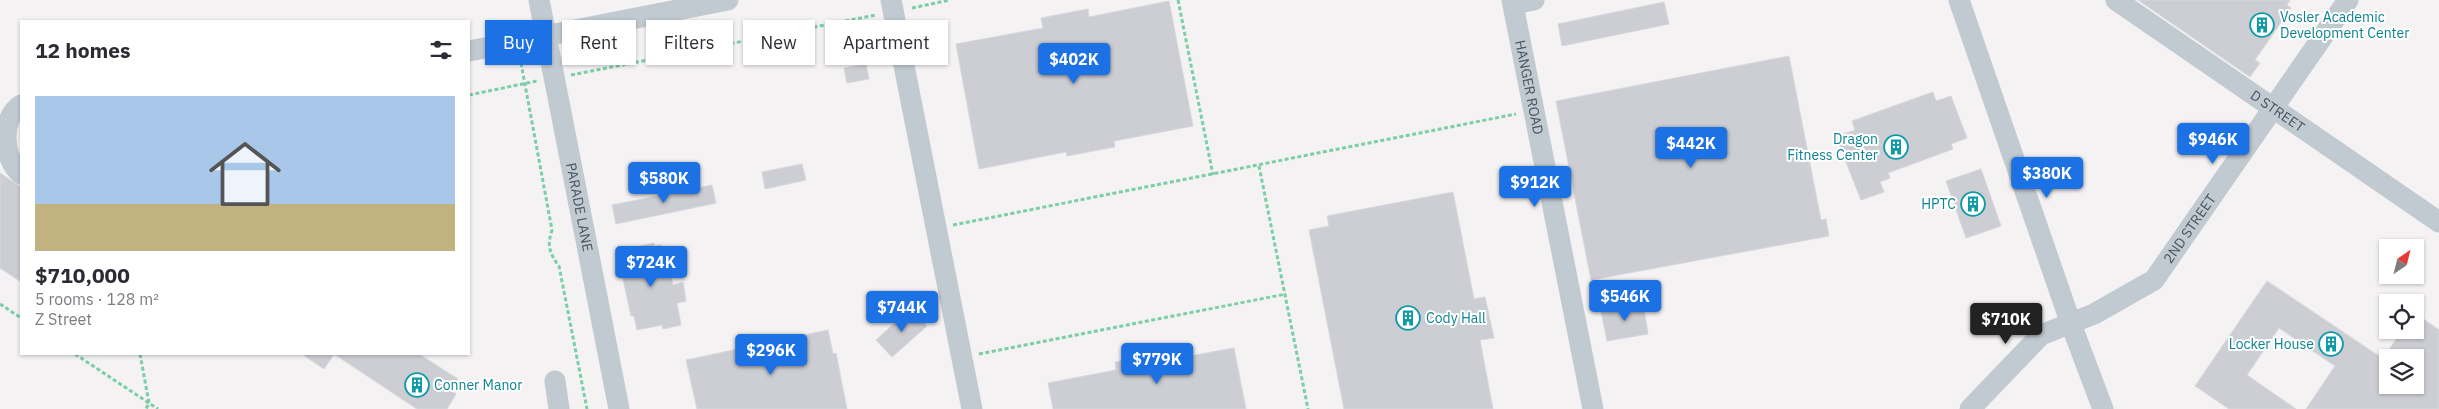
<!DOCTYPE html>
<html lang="en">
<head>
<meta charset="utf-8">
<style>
	:root { --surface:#fff; --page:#f2f2f3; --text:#2b2b33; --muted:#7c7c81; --accent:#1c72e4 }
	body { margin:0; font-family:"IBM Plex Sans",sans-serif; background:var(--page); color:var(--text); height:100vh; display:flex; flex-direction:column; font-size:19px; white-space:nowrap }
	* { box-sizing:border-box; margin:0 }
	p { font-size:16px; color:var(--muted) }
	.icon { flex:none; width:28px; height:28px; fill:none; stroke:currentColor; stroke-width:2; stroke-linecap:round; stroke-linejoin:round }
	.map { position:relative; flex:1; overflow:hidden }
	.side { position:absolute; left:20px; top:20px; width:450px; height:335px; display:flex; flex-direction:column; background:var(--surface); border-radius:0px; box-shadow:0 1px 4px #0004 }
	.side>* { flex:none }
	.banner { position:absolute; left:485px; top:20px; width:475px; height:45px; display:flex; gap:10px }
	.needle { width:32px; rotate:35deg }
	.fabs { position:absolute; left:2379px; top:239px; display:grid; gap:10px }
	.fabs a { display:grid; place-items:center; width:45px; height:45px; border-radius:0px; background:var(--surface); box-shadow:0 1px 4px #0004; font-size:25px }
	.price { position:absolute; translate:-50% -42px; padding:0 11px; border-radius:5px; background:var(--accent); color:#fff; font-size:16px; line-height:32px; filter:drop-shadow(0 1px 2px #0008) }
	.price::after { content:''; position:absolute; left:50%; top:30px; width:15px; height:11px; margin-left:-8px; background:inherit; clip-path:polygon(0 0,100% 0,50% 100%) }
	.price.on { background:#222; color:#fff }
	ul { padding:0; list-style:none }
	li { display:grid; align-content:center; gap:10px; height:265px; padding:0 15px }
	li span { display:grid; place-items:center; height:155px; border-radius:0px; color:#555 }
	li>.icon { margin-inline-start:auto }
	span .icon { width:90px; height:90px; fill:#fffc; stroke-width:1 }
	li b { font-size:21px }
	h2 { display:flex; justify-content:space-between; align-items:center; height:60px; padding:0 15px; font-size:21px }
	.tag { padding:0 18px; border-radius:0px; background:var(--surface); box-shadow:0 1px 4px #0004; font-size:18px; line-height:45px }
	.tag.on { background:var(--accent); color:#fff }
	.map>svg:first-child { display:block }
</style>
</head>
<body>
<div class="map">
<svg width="2439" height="409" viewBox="0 0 2439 409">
	<rect width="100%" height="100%" fill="#f4f2f2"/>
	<!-- building -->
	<g fill="#ccced4" stroke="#d6d8dd">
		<path d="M2138 0H2290L2287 5 2291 8 2255 60 2260 63 2250 77Z"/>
		<path d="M1169 1 1193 126 1114 141 1115 147 1067 156 1066 152 979 169 956 44 1043 28 1041 18 1088 9 1089 17Z"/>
		<path d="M1664 2 1669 24 1562 46 1558 24Z"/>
		<path d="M1789 56 1821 220 1826 219 1829 236 1591 280 1556 101Z"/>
		<path d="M866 64 869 79 847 83 844 68Z"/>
		<path d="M1933 92 1936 101 1951 96 1967 138 1951 144 1953 149 1888 173 1890 178 1880 182 1884 192 1861 200 1836 137 1855 130 1852 121Z"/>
		<path d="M802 164 806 180 765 189 762 172Z"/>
		<path d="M1981 169 2001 226 1966 238 1946 181Z"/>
		<path d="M0 173 21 187V282L0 268Z"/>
		<path d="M712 185 716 203 616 224 612 205Z"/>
		<path d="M1453 192 1474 299 1485 297 1494 338 1480 340 1493 409H1344L1309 230 1329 226 1327 216Z"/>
		<path d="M654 243 655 246 661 245 662 249 666 248 673 285 683 282 686 301 677 303 681 325 663 329 662 325 637 330 634 316H631L620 265 624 264 622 253 632 251 631 248Z"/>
		<path d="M2267 281 2388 362V385H2415V358H2384L2402 330H2415V313L2439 330V409H2306L2335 366 2279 328 2247 375 2296 409H2229L2195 386Z"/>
		<path d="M1643 303 1648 334 1607 341 1601 311Z"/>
		<path d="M911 308 927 326 892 357 876 340Z"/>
		<path d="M828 330 833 354 836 353 847 409H697L686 360Z"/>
		<path d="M1234 348 1246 409H1053L1048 383 1116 370 1115 362 1166 352 1168 360Z"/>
		<path d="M302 354H419L458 379 450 390 456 394 447 409H417L334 354 324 369Z"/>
	</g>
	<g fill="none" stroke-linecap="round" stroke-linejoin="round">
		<!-- path -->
		<g stroke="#7bcea6" stroke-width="3" stroke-dasharray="4 2.5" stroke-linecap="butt">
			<path d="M1178 0 1213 175"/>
			<path d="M912 8 950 0"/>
			<path d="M521 63 552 230C547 245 549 253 559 266L587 409"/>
			<path d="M571 75 876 15"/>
			<path d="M469 95 537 81"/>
			<path d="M1259 166 1308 409"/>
			<path d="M953 225 1516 114"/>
			<path d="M0 304 21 318"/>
			<path d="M75 354 158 409"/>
			<path d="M140 354 149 403 146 409"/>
			<path d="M979 354 1286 294"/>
		</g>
		<!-- minor -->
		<g stroke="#c1c9d1" stroke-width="21">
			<path id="s1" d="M539 0 619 409"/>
			<path d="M891 0 972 409"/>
			<path id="s2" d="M1512 0 1593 409"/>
			<path d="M1959 0 2071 324 2103 409"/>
			<path id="s3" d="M2116 0 2439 222"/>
			<path d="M1513 4 1534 0"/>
			<path d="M469 51 728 0"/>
			<path d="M21 105C0 119 2 157 21 174"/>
			<path d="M555 381 559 409"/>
			<path id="s4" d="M1970 409 2041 335 2094 314 2154 280 2348 0"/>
		</g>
	</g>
	<!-- icons -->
	<defs>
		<g id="building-ring" transform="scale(1.25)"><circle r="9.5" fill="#fff" stroke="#0f9aa8" stroke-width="1.5"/><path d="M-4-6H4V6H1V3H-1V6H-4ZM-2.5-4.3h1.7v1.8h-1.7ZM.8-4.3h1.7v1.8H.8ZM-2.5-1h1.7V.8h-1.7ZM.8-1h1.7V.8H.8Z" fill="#0f9aa8"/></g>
	</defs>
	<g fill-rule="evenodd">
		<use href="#building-ring" x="2262" y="25"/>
		<use href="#building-ring" x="1896" y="147"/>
		<use href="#building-ring" x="1973" y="204"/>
		<use href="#building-ring" x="1408" y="318"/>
		<use href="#building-ring" x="2331" y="344"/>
		<use href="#building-ring" x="417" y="385"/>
	</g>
	<g text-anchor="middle" stroke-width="4" stroke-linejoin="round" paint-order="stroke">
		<!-- culture labels -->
		<g font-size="14" fill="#0d838f" stroke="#fff" text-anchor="start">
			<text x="2280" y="22">Vosler Academic<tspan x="2280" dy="16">Development Center</tspan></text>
			<text x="1878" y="144" text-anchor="end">Dragon<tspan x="1878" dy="16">Fitness Center</tspan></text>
			<text x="1956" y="209" text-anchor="end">HPTC</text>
			<text x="1426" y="323">Cody Hall</text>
			<text x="2314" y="349" text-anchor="end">Locker House</text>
			<text x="434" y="390">Conner Manor</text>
		</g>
		<!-- street labels -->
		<g font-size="14" fill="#4a5560" stroke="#fff">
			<text dy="5" stroke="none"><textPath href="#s2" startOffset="89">HANGER ROAD</textPath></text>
			<text dy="5" stroke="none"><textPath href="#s3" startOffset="196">D STREET</textPath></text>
			<text dy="5" stroke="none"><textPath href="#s1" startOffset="211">PARADE LANE</textPath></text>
			<text dy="5" stroke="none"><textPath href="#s4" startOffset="291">2ND STREET</textPath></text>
		</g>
	</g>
</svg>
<div class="fabs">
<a><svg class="needle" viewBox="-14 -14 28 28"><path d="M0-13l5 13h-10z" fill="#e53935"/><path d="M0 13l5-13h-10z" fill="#7c7c81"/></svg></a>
<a><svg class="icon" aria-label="locate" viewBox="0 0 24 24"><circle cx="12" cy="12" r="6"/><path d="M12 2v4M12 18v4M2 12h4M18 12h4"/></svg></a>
<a><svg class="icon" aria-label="layers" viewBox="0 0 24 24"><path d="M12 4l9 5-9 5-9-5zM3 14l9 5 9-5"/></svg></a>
</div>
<b class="price" style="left:1074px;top:85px">$402K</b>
<b class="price" style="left:2213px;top:165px">$946K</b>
<b class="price" style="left:1691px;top:169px">$442K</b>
<b class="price" style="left:2047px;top:199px">$380K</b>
<b class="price" style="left:664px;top:204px">$580K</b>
<b class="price" style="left:1535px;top:208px">$912K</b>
<b class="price" style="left:651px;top:288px">$724K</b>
<b class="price" style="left:1625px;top:322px">$546K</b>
<b class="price" style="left:902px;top:333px">$744K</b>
<b class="price on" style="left:2006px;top:345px">$710K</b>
<b class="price" style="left:771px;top:376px">$296K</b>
<b class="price" style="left:1157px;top:385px">$779K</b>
<div class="banner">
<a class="tag on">Buy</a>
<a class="tag">Rent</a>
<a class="tag">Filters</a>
<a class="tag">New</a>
<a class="tag">Apartment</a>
</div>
<section class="side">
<h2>12 homes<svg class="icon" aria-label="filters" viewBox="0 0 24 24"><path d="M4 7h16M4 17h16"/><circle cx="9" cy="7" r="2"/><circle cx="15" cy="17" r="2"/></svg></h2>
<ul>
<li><span style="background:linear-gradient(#a9c7e8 70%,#c2b280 0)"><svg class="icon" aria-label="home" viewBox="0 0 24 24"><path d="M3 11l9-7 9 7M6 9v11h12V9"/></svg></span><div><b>$710,000</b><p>5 rooms · 128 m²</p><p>Z Street</p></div></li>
</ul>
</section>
</div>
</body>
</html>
